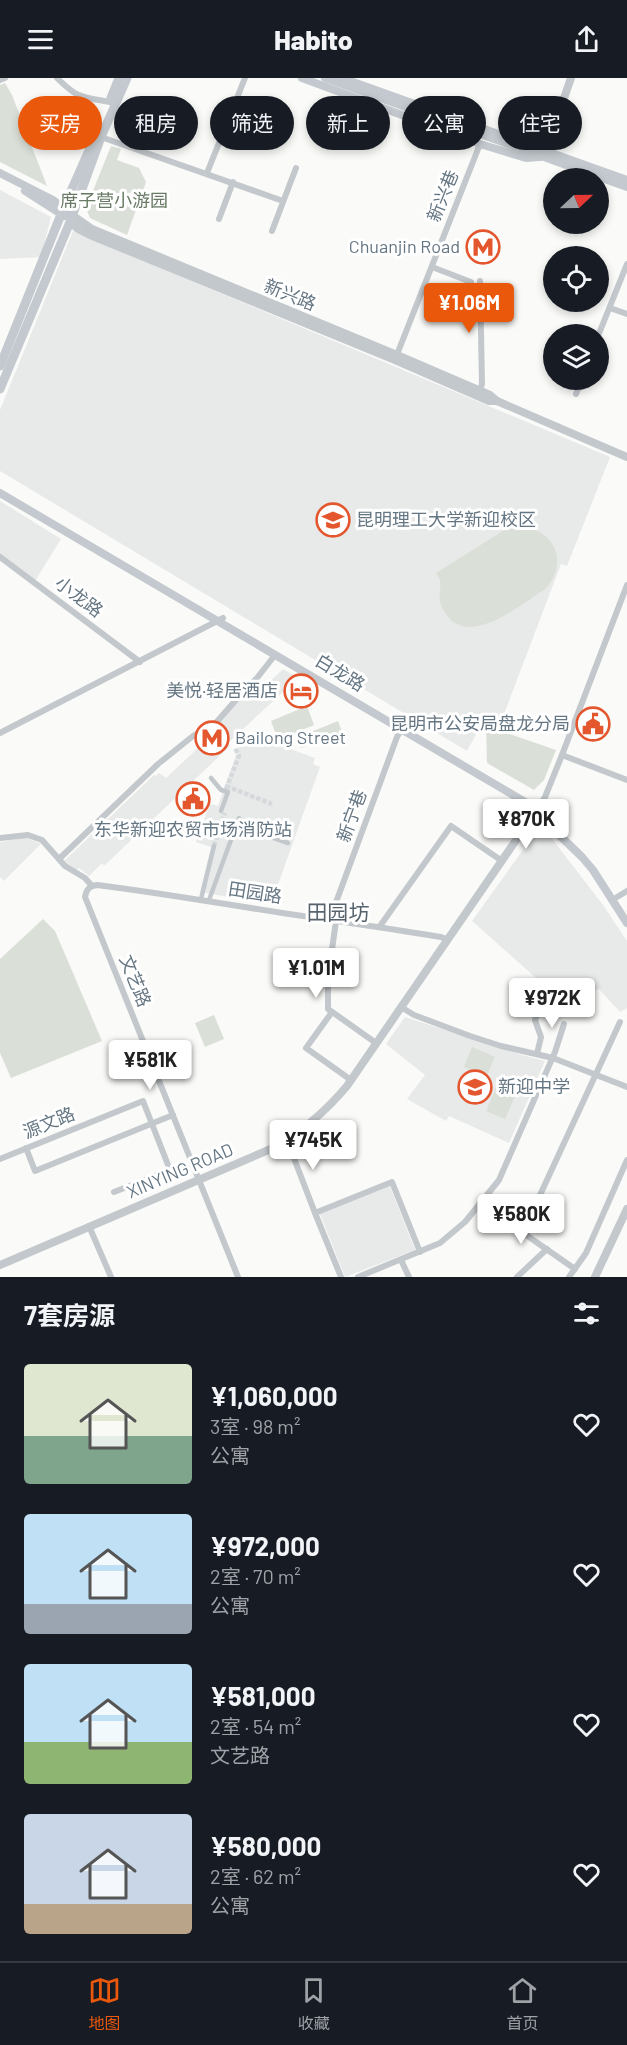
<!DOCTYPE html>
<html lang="zh">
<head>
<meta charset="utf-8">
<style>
	:root { --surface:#171b24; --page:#242831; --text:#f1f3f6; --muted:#9ea1a6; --line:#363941; --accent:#ea580c }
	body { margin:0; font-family:Barlow,"Noto Sans SC",sans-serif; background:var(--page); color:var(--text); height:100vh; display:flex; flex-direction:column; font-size:22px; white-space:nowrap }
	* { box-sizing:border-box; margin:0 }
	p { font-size:20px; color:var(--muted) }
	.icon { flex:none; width:33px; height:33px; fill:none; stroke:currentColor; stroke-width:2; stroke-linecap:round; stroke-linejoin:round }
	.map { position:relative; height:1199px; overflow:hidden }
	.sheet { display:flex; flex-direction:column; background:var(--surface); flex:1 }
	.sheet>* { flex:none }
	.top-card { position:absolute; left:18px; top:18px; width:591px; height:54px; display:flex; gap:12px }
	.needle { width:39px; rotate:68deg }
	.fabs { position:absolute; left:543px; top:90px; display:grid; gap:12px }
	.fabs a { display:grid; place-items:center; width:66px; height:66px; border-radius:50%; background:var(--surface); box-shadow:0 3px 9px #0003; font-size:30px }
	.price { position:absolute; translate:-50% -51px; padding:0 14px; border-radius:6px; background:#fff; color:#222; font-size:20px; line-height:39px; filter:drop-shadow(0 2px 3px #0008) }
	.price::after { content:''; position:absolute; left:50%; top:36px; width:18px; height:14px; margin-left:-9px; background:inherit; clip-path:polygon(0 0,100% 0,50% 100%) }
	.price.on { background:var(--accent); color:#fff }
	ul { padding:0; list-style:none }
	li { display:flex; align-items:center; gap:18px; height:150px; padding:0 24px }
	li span { display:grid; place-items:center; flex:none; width:168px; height:120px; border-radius:6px; color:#555 }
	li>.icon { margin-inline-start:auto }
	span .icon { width:72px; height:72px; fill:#fffc; stroke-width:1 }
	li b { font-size:26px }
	h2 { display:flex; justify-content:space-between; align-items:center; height:72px; padding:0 24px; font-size:26px }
	.chip { padding:0 21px; border-radius:27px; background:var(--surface); box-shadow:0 3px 9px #0003; font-size:21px; line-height:54px }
	.chip.on { background:var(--accent); color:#fff }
	header { display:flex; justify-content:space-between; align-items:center; height:78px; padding:0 24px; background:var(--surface); font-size:27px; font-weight:800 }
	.tabs { display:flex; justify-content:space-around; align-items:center; height:84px; border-top:2px solid var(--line); background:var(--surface); font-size:16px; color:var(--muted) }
	.tabs a { display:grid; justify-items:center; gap:3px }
	.tabs .on { color:var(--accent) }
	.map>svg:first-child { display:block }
</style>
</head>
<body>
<header><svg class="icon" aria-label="menu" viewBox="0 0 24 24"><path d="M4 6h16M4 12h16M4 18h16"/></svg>Habito<svg class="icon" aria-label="share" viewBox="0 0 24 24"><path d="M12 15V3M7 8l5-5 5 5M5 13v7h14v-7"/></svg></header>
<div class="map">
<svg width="627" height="1199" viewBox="0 0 627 1199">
	<rect width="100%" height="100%" fill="#fafaf8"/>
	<!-- built -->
	<g fill="#e8e9e9">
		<path d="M0 112 51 139 41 179 0 181Z"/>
		<path d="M73 153 610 379 567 488 561 486 501 644 485 640 467 673 0 393V332Z"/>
		<path d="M0 423 61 461 35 503 0 477Z"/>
		<path d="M283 591 298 600 228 665 230 668 105 787 101 786 89 798 79 790 76 792 64 783 154 697 156 698 159 695 166 700 199 669 194 662 204 657 253 610 258 615Z"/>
		<path d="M244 654 315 680 313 686 320 689 271 826 200 814 211 769 196 764 210 726 218 728Z"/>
		<path d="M543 752 553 762 603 827 627 863V930L620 934 598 910 578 929 536 900 472 843 528 765Z"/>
		<path d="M23 760 30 761 41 766 4 803 0 799V764Z"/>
		<path d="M405 939 519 976 545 983 509 1065 449 1038 446 1043 407 1021 425 997 386 966Z"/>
		<path d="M390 1108 415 1172 345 1199 320 1136Z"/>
	</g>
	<!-- green -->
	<g fill="#dadfd7">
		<path d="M5 5 12 17 47 108 0 84V7Z"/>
		<path d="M111 68 121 71 117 82 139 90 146 104 127 157 90 140 86 130Z"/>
		<path d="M522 441C530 455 534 448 544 457 563 472 560 497 544 512 518 528 465 574 443 531 436 519 442 513 440 503 440 500 437 498 436 495Z"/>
		<path d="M307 628 314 647 278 662 271 643Z"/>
		<path d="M338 643 342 654 301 670 296 660Z"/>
		<path d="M486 648 556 672 544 702 534 712 487 685Z"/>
		<path d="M43 841 55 853 102 963 11 1000 0 975V881Z"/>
		<path d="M214 937 224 961 205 969 195 945Z"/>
		<path d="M472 969 495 979 486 999 464 989Z"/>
		<path d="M500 1000 519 1009 505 1041 486 1033Z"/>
	</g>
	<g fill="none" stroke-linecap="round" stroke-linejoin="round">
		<!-- pedestrian-tunnel -->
		<g stroke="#d5d9db" stroke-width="4.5" stroke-dasharray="4.5 2" stroke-linecap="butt">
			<path d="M226 708 272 726"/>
			<path d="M226 711 239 678 235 670"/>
			<path d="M214 768 225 735"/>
		</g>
		<!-- pedestrian -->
		<g stroke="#c3c8cc" stroke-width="4.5">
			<path d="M211 700 221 712 228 714 221 733"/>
			<path d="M236 747 288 765"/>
			<path d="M201 821 214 768"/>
			<path d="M209 822 239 740"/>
		</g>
		<!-- minor -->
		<g stroke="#c3c8cc" stroke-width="6">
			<path d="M57 0C78 21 82 19 110 24"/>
			<path d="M0 2 5 0"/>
			<path d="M101 59 283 123"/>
			<path d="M207 95 245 0"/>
			<path d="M219 141 233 104"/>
			<path d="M272 153 296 90"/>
			<path d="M432 189 471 204"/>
			<path d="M480 203 482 306 480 313"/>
			<path d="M610 230 627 236"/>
			<path d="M598 258 627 186"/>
			<path d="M396 279 480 66"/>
			<path d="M576 316 582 302"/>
			<path d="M0 479 140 584"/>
			<path d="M0 655 223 540"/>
			<path d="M562 677 627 702"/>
			<path d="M536 733 545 719 562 677 627 507"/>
			<path d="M0 760 28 757 42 762 65 788 85 800 92 808"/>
			<path d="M59 781 158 686 193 658 214 647 242 615 257 600 275 577"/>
			<path d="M617 819 627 813"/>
			<path d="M332 842 335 827 397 659 404 646"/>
			<path d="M336 843 328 900V931L376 965"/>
			<path d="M380 848 451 748 502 783"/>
			<path d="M401 929 414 937 470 958 501 968 553 980 627 1009"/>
			<path d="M332 934 306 970 351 1002"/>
			<path d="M537 976 541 959 535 942C537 936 552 918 559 919 561 919 566 923 568 924"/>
			<path d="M287 1062 315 1135"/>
			<path d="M26 1070 35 1093 173 1037"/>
			<path d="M0 1081 143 1023 170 1092 114 1114"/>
			<path d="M480 1125 575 1191"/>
			<path d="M89 1148 111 1199"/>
			<path d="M519 1151 534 1130 620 944"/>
			<path d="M401 1182 409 1199"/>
			<path d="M238 1199 85 819C86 812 89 808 97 807 177 817 256 832 337 843 371 848 406 853 441 859L448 862"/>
			<path d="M341 1199 315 1135 392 1104 420 1174"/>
			<path d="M358 1199 440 1165 465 1144 499 1102 555 974 564 946"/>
			<path d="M517 1199 547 1171"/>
			<path d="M569 1199 586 1175 627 1082"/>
		</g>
		<!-- tertiary -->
		<g stroke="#c3c8cc" stroke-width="8">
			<path d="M544 78 571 0"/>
			<path d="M72 137 92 151 397 277 490 317 497 323 627 379"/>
			<path d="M70 144 78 151 90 157 395 282 489 323H497"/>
			<path d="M0 1187 273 1070C302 1054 326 1033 347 1008L536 733"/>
			<path d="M595 1199 627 1131"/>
		</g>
		<!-- secondary -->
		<g stroke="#c3c9ce" stroke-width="8">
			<path d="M302 0 480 66 526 80 540 79"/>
			<path d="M325 0 627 109"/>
			<path d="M342 0 627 102"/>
			<path d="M0 95 53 122 72 137"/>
			<path d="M25 113 64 138"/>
			<path d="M0 415 525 724 582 779 593 792 627 845"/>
		</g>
		<!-- primary -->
		<g stroke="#c3c9ce" stroke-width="9">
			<path d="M111 20 119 0"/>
			<path d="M0 288 64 129 98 52"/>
			<path d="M0 311 70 144 101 59 127 0"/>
		</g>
	</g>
	<!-- icons -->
	<defs>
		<g id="metro-ring" transform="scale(1.725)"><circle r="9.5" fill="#fff" stroke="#e4572e" stroke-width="1.5"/><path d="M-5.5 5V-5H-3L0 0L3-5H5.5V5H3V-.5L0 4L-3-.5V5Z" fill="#e4572e"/></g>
		<g id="university-ring" transform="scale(1.725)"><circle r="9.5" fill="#fff" stroke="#e4572e" stroke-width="1.5"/><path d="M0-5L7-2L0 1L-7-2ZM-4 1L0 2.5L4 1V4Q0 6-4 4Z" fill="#e4572e"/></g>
		<g id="hotel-ring" transform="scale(1.725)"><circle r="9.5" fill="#fff" stroke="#e4572e" stroke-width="1.5"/><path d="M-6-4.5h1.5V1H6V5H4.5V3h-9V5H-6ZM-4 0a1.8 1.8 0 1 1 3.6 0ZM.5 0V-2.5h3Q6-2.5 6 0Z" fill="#e4572e"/></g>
		<g id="civic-ring" transform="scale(1.725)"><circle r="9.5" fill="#fff" stroke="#e4572e" stroke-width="1.5"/><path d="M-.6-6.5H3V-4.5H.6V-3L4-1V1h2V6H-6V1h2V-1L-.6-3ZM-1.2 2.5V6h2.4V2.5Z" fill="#e4572e"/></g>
		<g id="school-ring" transform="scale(1.725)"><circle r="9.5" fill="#fff" stroke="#e4572e" stroke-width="1.5"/><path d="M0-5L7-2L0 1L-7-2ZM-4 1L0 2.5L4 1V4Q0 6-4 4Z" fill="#e4572e"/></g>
	</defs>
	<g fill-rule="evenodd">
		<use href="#metro-ring" x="483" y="169"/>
		<use href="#university-ring" x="333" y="442"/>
		<use href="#hotel-ring" x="301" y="613"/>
		<use href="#civic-ring" x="593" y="646"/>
		<use href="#metro-ring" x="212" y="660"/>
		<use href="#civic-ring" x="193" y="721"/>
		<use href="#school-ring" x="475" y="1009"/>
	</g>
	<g text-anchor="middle" stroke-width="6" stroke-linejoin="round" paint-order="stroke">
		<!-- street labels -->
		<g font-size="18" fill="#657683" stroke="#fff">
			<text transform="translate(443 118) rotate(-68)" y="6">新兴巷</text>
			<text transform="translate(290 217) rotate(22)" y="6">新兴路</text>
			<text transform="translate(79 519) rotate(37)" y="6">小龙路</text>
			<text transform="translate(340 595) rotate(31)" y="6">白龙路</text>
			<text transform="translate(352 738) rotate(-70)" y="6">新宁巷</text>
			<text transform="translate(255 815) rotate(9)" y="6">田园路</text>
			<text transform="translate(135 903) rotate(68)" y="6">文艺路</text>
			<text transform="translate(49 1045) rotate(-22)" y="6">源文路</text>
			<text transform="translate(180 1093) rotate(-23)" y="6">XINYING ROAD</text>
		</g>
		<!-- park labels -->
		<g font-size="18" fill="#687a64" stroke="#fff">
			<text x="114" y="129">席子营小游园</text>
		</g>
		<!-- poi labels -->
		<g font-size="18" fill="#657683" stroke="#fff" text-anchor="end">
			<text x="460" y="175">Chuanjin Road</text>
			<text x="356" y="448" text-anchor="start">昆明理工大学新迎校区</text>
			<text x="278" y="619">美悦·轻居酒店</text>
			<text x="570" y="652">昆明市公安局盘龙分局</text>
			<text x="235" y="666" text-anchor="start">Bailong Street</text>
			<text x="193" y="758" text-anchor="middle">东华新迎农贸市场消防站</text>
			<text x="498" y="1015" text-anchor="start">新迎中学</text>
		</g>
		<!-- quarter labels -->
		<g font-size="21" fill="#57646e" stroke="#fff">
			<text x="338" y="842">田园坊</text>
		</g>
	</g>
</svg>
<div class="fabs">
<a><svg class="needle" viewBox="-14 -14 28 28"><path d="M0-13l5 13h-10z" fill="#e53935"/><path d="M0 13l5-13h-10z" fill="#9ea1a6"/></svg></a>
<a><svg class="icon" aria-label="locate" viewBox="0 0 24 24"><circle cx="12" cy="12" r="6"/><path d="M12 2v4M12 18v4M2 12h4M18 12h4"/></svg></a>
<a><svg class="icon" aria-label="layers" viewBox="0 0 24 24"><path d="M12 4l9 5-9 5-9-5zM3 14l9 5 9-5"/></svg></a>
</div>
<b class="price on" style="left:469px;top:256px">¥1.06M</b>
<b class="price" style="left:526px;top:772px">¥870K</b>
<b class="price" style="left:316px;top:921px">¥1.01M</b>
<b class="price" style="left:552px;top:951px">¥972K</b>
<b class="price" style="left:150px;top:1013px">¥581K</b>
<b class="price" style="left:313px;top:1093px">¥745K</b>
<b class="price" style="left:521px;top:1167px">¥580K</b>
<div class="top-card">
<a class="chip on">买房</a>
<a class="chip">租房</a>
<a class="chip">筛选</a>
<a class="chip">新上</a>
<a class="chip">公寓</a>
<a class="chip">住宅</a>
</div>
</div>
<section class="sheet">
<h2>7套房源<svg class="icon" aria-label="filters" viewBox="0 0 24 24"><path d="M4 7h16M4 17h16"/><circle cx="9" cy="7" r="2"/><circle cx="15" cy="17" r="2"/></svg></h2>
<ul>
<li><span style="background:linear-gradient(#dfe7d0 60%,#7fa58c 0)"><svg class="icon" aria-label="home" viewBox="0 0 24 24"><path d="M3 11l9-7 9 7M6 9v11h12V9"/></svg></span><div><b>¥1,060,000</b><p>3室 · 98 m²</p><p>公寓</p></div><svg class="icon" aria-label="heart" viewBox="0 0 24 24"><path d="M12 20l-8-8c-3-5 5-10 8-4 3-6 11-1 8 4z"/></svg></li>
<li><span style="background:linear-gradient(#bfe0f5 75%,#9aa5b1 0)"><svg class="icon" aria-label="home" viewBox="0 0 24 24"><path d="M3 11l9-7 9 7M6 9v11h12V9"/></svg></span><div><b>¥972,000</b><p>2室 · 70 m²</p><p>公寓</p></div><svg class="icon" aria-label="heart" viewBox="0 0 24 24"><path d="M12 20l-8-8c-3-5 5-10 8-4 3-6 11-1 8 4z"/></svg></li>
<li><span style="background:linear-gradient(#bfe0f5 65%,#8fb573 0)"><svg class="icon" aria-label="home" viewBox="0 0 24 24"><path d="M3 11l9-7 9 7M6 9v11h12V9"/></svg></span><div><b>¥581,000</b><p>2室 · 54 m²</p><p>文艺路</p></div><svg class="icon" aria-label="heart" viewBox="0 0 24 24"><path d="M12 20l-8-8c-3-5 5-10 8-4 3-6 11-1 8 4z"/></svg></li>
<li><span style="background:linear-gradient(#c9d6e8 75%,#b9a48a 0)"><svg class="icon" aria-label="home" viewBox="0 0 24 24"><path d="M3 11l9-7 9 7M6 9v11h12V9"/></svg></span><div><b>¥580,000</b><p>2室 · 62 m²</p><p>公寓</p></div><svg class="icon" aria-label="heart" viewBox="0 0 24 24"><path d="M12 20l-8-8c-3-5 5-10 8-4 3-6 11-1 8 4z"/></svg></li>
</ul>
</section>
<nav class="tabs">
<a class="on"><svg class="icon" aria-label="map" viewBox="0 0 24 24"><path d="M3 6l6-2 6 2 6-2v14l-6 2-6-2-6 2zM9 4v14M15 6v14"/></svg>地图</a>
<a><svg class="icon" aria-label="saved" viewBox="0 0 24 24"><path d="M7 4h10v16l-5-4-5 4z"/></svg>收藏</a>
<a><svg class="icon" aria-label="home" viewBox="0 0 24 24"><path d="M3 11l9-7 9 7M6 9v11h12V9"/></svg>首页</a>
</nav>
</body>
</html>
